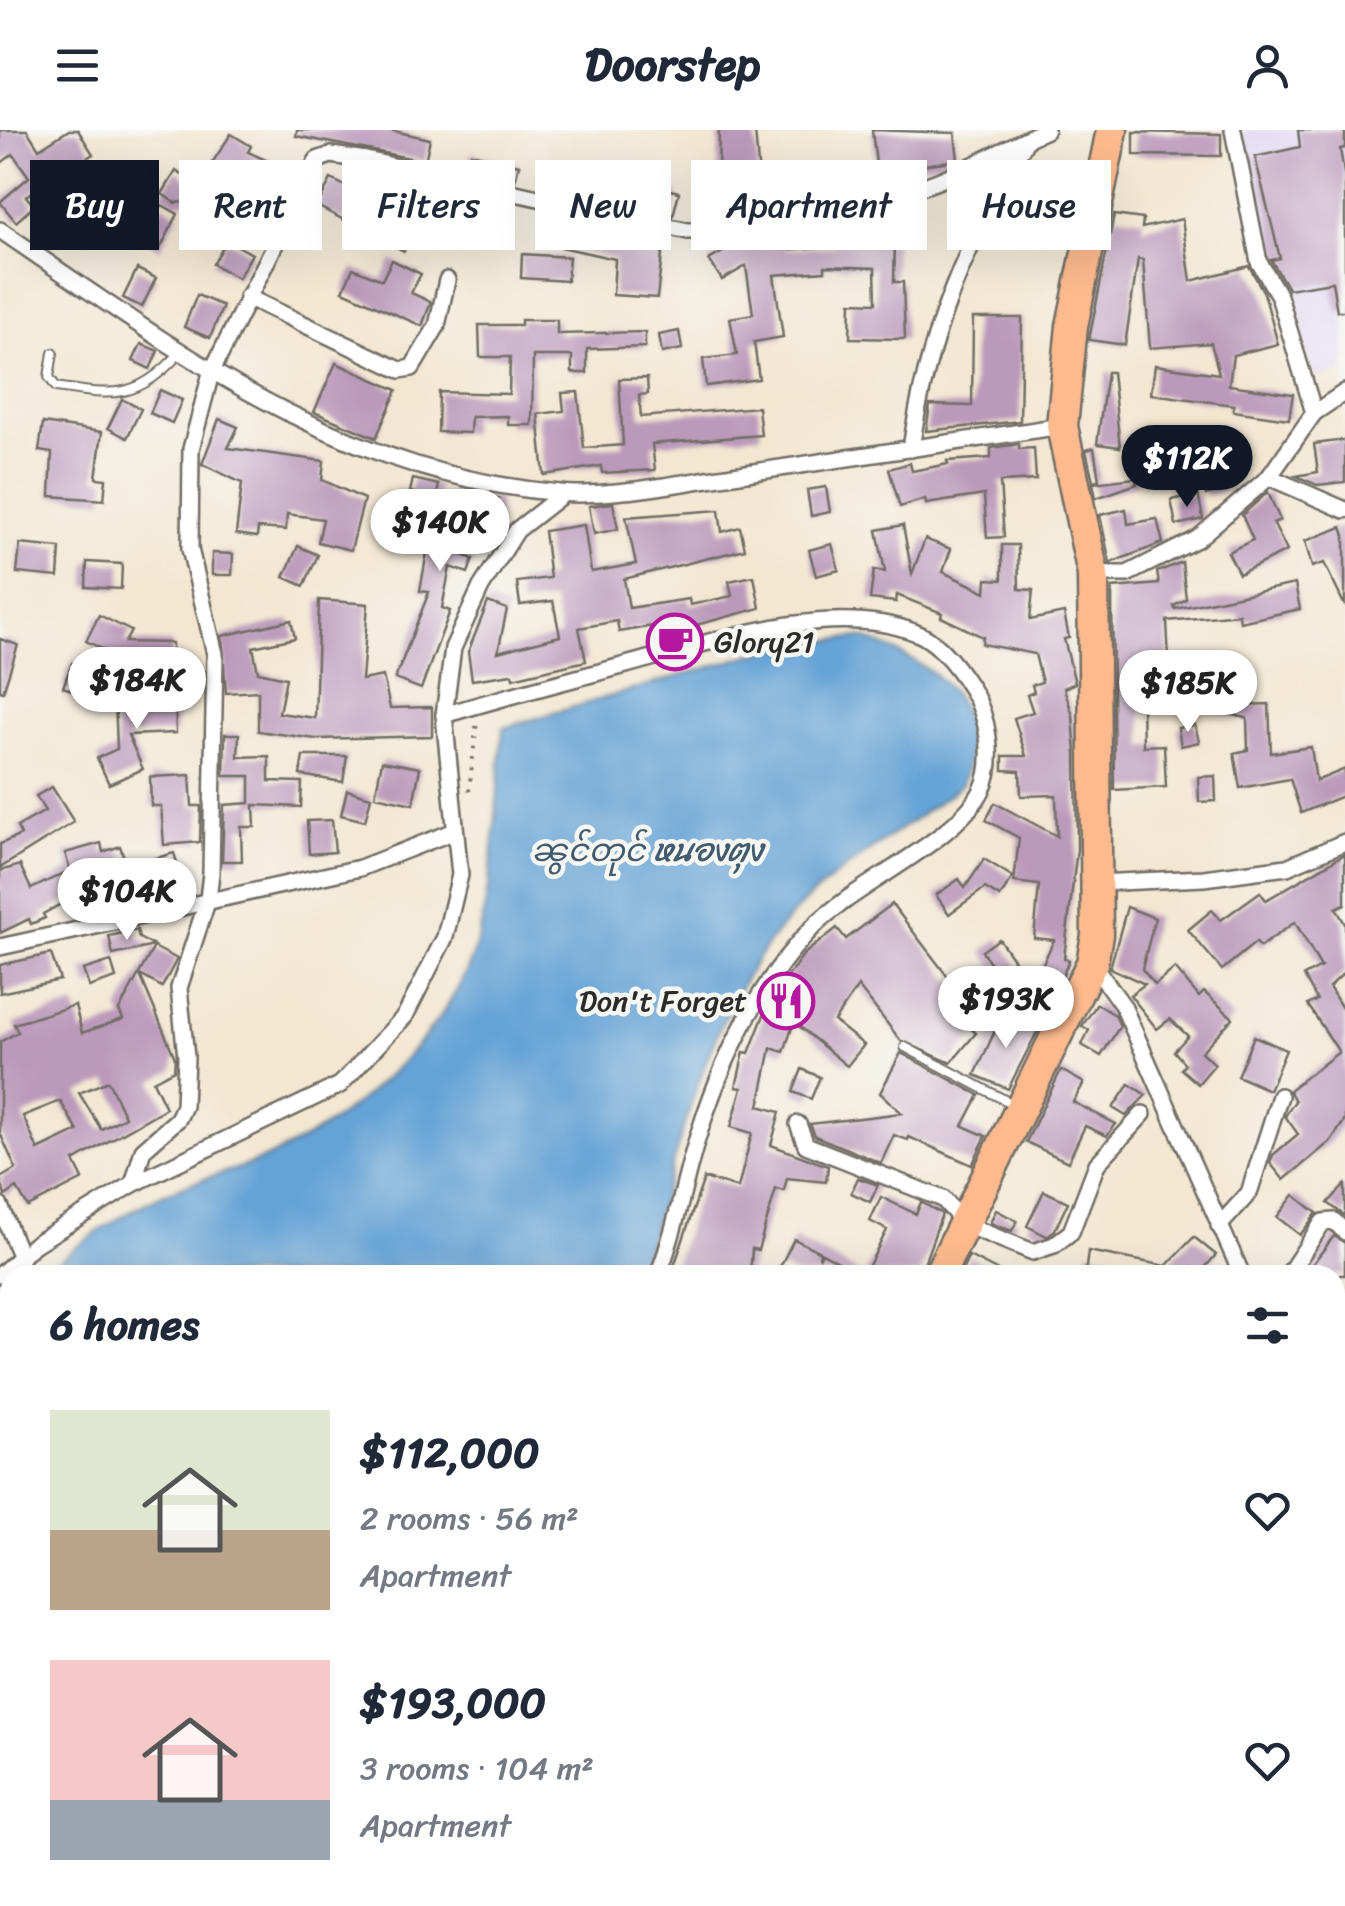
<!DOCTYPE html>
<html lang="en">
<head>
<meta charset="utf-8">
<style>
	:root { --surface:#fff; --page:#f2f2f3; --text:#1f2937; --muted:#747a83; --accent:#111827 }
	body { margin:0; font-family:Sriracha,"Noto Sans Myanmar","Playpen Sans Thai",sans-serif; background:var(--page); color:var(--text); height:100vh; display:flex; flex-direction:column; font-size:38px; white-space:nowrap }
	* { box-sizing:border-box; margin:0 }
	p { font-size:32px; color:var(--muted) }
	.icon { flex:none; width:55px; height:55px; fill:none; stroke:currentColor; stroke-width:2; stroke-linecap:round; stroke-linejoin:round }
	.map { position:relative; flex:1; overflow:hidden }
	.details { position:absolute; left:0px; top:1135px; width:1345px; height:642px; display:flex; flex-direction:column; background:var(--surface); border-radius:30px 30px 0 0; box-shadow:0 10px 40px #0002 }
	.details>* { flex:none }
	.top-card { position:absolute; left:30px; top:30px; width:1285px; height:90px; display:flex; gap:20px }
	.price { position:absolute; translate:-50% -85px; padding:0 22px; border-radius:35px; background:#fff; color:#222; font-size:32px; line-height:65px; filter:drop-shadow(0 2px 5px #0008) }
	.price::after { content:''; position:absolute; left:50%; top:60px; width:30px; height:22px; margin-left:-15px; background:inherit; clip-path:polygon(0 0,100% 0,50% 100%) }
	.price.current { background:var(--accent); color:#fff }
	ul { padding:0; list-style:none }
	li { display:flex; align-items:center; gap:30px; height:250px; padding:0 50px }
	li span { display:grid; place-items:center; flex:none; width:280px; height:200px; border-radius:0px; color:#555 }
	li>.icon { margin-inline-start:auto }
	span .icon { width:120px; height:120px; fill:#fffc; stroke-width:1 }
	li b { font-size:42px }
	h2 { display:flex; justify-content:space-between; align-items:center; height:120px; padding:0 50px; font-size:42px }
	.chip { padding:0 35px; border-radius:0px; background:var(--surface); box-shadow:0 10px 40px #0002; font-size:35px; line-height:90px }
	.chip.current { background:var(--accent); color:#fff }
	header { display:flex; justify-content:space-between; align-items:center; height:130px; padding:0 50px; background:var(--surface); font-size:45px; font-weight:800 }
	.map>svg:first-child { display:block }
</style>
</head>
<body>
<header><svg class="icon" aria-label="menu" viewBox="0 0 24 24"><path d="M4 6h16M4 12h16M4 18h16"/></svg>Doorstep<svg class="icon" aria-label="person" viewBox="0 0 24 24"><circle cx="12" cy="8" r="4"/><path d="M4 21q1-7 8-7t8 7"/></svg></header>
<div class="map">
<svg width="1345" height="1776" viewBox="0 0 1345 1776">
	<rect width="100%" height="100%" fill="#f6f6f2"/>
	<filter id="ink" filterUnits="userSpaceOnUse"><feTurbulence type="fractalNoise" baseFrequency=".01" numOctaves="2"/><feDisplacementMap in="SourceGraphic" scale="20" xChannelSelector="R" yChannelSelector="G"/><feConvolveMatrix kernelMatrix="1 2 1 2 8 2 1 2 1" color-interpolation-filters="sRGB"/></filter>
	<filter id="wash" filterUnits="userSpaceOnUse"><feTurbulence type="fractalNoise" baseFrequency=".0048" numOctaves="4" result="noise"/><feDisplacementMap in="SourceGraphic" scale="40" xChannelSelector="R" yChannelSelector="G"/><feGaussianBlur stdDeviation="2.25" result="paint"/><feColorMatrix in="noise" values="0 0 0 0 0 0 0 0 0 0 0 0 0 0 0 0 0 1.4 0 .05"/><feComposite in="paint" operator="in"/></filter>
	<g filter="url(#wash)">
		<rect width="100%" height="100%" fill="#f3e7d2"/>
		<!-- built -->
		<path fill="#e0d4f4" d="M1243 0H1345V242L1315 247 1265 129Z"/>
		<!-- water -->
		<g fill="#65a3d6" stroke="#486780" stroke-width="2.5">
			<path d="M861 507C930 532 993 570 962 654 913 694 857 725 809 768 706 862 682 1019 638 1145H40C84 1110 128 1078 181 1057 212 1045 245 1038 275 1024 354 989 456 896 478 809 495 741 496 667 503 598L784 515Z"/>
			<path d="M10 1172V1768H388L390 1776H0V1182Z"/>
		</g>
		<g id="blocks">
			<!-- building -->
			<g fill="#b9b" fill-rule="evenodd">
				<path d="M0 0H27L39 19 69 0H78L93 24 26 66 34 76 16 92 0 72 29 47 13 24 0 34Z"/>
				<path d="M297 0H389L430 9 425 31 296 6Z"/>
				<path d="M719 0H755L762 84 725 88 718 47Z"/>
				<path d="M872 0 955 3 958 30 902 38 903 49 878 52Z"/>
				<path d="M1298 0H1345V18L1340 19 1345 49V181H1337L1332 152 1288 159 1271 130 1280 128 1255 27 1300 17Z"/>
				<path d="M1134 2 1221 4V26L1134 25Z"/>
				<path d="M231 4 251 16 248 22 279 36 254 97 227 87 239 54 210 36Z"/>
				<path d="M471 23 519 35 515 51 467 41Z"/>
				<path d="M581 39 679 62 673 86 575 65Z"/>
				<path d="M176 41 196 54 185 72 175 73 162 64Z"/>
				<path d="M331 49 380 73 388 55 427 73 404 121 317 76Z"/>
				<path d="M162 75 178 84 160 119 144 110Z"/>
				<path d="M1114 85 1143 89 1142 98 1182 89 1191 151 1249 136 1264 163 1278 214 1233 225 1229 255 1293 264 1289 289 1233 281 1234 275 1151 264 1155 235 1219 244 1211 213 1150 218 1143 130 1138 129 1125 215 1089 210Z"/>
				<path d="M570 87 664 107 657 168 613 165 615 129 561 117Z"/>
				<path d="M227 110 252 124 238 148 213 134Z"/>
				<path d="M785 110V120L834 116V110L895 113 894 152H903L905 209 850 208 851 172 876 173 875 138 825 136V141L774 145 783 207 754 212 759 249 706 256 703 229 737 225 730 188 753 184 746 136 722 150 709 130 738 113Z"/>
				<path d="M522 124 569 127 567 151 521 148Z"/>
				<path d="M392 130 421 144 411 163 431 172 422 196 343 161 353 138 382 150Z"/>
				<path d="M137 139 156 148 142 177 123 168Z"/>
				<path d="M197 165 223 176 210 208 184 197Z"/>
				<path d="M973 188H1022L1020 291 926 301 930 275 972 276Z"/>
				<path d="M521 190H557V204L645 202V217L587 219V243H572V226H533L532 295H508V286L471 287 470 303 438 302 439 262 509 264 510 227H480L479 195H521Z"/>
				<path d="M679 201 682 219 662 223 659 205Z"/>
				<path d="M141 214 158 221 150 239 133 231Z"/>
				<path d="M336 233 397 260 376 308 314 282Z"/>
				<path d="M1107 242H1112L1120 317 1097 314Z"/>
				<path d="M647 248 648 264 639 265 641 287 758 277 761 305 652 314 655 340 602 343 601 336 544 345 538 284 564 281 562 263 578 262 584 318 623 315 619 249Z"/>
				<path d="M160 260 182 270 172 293 150 283Z"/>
				<path d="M122 269 141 279 127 308 108 298Z"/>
				<path d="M219 289 238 297 228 318 324 331 322 350 364 369 351 420 318 412 323 389 287 384 286 400 258 398 257 407 236 404 242 353 202 334Z"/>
				<path d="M43 293 102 302 96 348 106 349 104 370 50 366 52 323 39 321Z"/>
				<path d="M1345 310V352L1317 355 1296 346 1318 342 1314 314Z"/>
				<path d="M1212 311 1230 358 1206 365 1197 335 1149 342 1146 321 1172 317 1173 323Z"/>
				<path d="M1019 314V319L1034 318 1036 350 1000 352 1004 407 987 408 984 365 926 374 925 369 900 377 889 339 910 333 912 341 948 334 947 331 991 328V318Z"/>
				<path d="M1094 318 1099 350 1093 351 1086 320Z"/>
				<path d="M1135 348 1137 354 1096 368 1093 353Z"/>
				<path d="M413 349 439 355 436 369 410 362Z"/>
				<path d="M826 357 830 382 811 386 807 360Z"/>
				<path d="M1268 362 1280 390 1273 393 1287 421 1239 444 1228 422 1253 410 1242 385Z"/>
				<path d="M1198 364 1203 389 1176 395 1171 370Z"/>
				<path d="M444 366 499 369V397L463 396 460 424 473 429 468 443 450 437 442 478 450 481 421 559 395 549 429 462 420 461 427 422 397 411 407 386 440 399Z"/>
				<path d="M613 373 618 399 594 404 589 376Z"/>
				<path d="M1126 379 1128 394 1157 389 1163 413 1110 433 1100 385Z"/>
				<path d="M719 380 722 402 740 397 745 419 624 449 629 478 689 469 690 475 732 466 729 451 754 446 760 478 666 503 664 494 619 502 617 491 579 498 586 531 513 548 512 544 472 550 468 522 488 472 507 479 498 522 560 506 553 471 520 475 517 452 550 448 544 401 584 395 591 442 636 434 626 387Z"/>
				<path d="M903 395 912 444 925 409 951 419 943 442 986 462 987 449 1002 450V415H1018L1019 459 1033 460 1030 490 1064 483 1069 508 1064 509 1075 553 1064 558 1073 586 1076 624 1077 719 1064 828 1069 830 1049 879 1027 867 1054 810 1034 808 1039 755 1014 752 1019 708 986 690 995 673 1057 706 1056 665 1021 666 1020 641 1003 640V626H1026L1014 588 1033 582 1027 565 1034 562 1032 555 1042 552 1035 524 982 514 983 507 941 487 942 483 897 465 896 472 870 469 874 440 885 442 877 400Z"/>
				<path d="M1342 397 1345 406V476L1324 433 1312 437 1305 411Z"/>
				<path d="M20 414 60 418 58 447 17 443Z"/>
				<path d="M832 414 839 440 816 446 809 420Z"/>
				<path d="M298 416 318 425 304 456 284 447Z"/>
				<path d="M212 423 233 424 232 445H212Z"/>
				<path d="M87 432 122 434 121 459 86 457Z"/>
				<path d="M1182 432 1186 469 1174 476 1175 479 1295 454 1300 479 1240 492 1239 484 1167 491 1171 570 1142 573 1143 616 1164 615 1166 657 1114 660 1112 458 1159 454 1157 442Z"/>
				<path d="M319 470 368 474 362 550 383 546 390 578 432 577V606L316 609 258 601V561L226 563 222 506 291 490 295 508 253 517 258 542 286 548 279 583 315 588Z"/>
				<path d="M99 485 131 501 125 512 172 513V537L135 535 86 511Z"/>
				<path d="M0 509 18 515 3 562 0 561Z"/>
				<path d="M72 533 108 546 99 570 63 557Z"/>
				<path d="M1229 541 1251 546 1245 575 1269 574 1271 623 1311 617 1316 651 1345 639V665L1301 683 1290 649 1240 658 1234 623 1248 620 1247 588 1193 577 1189 557 1227 548Z"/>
				<path d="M175 566 176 603 128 605 143 639 109 654 97 628 117 619 115 569Z"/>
				<path d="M1195 595 1199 612 1181 616 1178 598Z"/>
				<path d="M225 604H239L238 627 269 626V651L302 652 301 677 254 675 255 697H241L242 731H222L224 675 250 673V646H224Z"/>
				<path d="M303 626H347L343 652 300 645Z"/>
				<path d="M382 631 420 638 413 674 375 666Z"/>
				<path d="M190 645 192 676H201L200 712 164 715 161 676H151L150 647Z"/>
				<path d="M1215 646 1216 671 1199 672 1198 647Z"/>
				<path d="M52 657 74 692 0 738V714L21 705 17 697 45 681 36 666Z"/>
				<path d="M347 660 371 667 365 691 341 685Z"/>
				<path d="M332 690 335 722 309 724 307 691Z"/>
				<path d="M101 713 103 722 120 716 127 736 174 723 183 753 155 761 153 753 75 780 72 768 43 784 45 788 31 794 29 789 0 803V741L20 735 31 759 70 740 65 723Z"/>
				<path d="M1345 724V774L1336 778 1345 794V842L1329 857 1345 883V990L1330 1012 1284 1050 1270 1033 1273 1025 1298 1004 1285 986 1295 971 1289 960 1339 922 1308 875 1317 870 1304 846 1321 837 1295 792 1260 817 1256 812 1222 840 1188 800 1212 780 1221 790 1260 762 1266 770Z"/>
				<path d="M984 729 1013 747 1000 767 985 758 949 784 936 765 959 749 965 758Z"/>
				<path d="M892 774 964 868 949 880 976 903 951 933 901 911 858 856 834 891 864 915 847 936 794 892 784 922 771 918 759 976 780 982 771 1015 828 1036 826 1052 787 1048 784 1061 776 1059 758 1120 752 1119 750 1145H671L704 1048 738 1058 752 1003 731 997 742 958 736 957 744 922 749 923 769 872 804 824 837 798 846 809Z"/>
				<path d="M1127 777 1155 788 1142 839 1155 855 1175 838 1199 867 1204 862 1233 888 1201 922 1215 934 1198 954 1181 939 1185 934 1174 921 1188 906 1170 889 1157 899 1130 865 1145 854 1110 838Z"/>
				<path d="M137 800 139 808 154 816 113 825 109 806Z"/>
				<path d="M999 809 1018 836 1001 848 982 821Z"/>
				<path d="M154 817 177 829 162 857 140 845 175 928 174 940 153 951 166 978 74 1031 83 1049 28 1077 17 1058 5 1066 0 1048 16 1039 0 1003V912L18 902 14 894 75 875 82 903 123 889 119 880ZM108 951 125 987 101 999 79 963ZM60 971 78 1001 38 1020 23 986Z"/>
				<path d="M51 824 60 850 0 863V835Z"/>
				<path d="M111 831 116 848 89 857 83 840Z"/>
				<path d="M1097 874 1115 885 1120 896 1101 926 1082 915 1089 900 1082 896Z"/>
				<path d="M1003 883 1038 900 1008 959 975 945Z"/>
				<path d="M1254 906 1286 920 1269 960 1237 946Z"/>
				<path d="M901 923 979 965 963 996 986 1006 972 1035 909 1007 908 1010 894 1005 881 1033 815 1006 810 994 902 983 880 963Z"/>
				<path d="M802 939 820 947 811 969 793 962Z"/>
				<path d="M1061 940 1084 953 1073 972 1116 994 1107 1006 1085 996 1068 1032 1026 1012Z"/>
				<path d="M1129 954 1146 965 1126 986 1113 978Z"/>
				<path d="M858 1048 878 1055 870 1072 851 1063Z"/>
				<path d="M1345 1055V1086L1328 1073Z"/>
				<path d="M1044 1061 1068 1072 1055 1100 1047 1106 1027 1096Z"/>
				<path d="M1294 1065 1317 1083 1300 1105 1277 1087Z"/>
				<path d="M881 1067 916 1084 921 1072 942 1084 920 1145H864L887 1100 870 1091Z"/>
				<path d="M996 1080 1017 1091 1012 1101 990 1093Z"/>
				<path d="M1334 1106 1345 1113V1145H1304Z"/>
				<path d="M1194 1107 1216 1125 1200 1143 1192 1137 1188 1142 1191 1145H1085L1088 1121 1166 1136Z"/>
				<path d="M794 1109 820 1122 819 1128 822 1123 863 1145H797L780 1137Z"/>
				<path d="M969 1126 1006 1145H960Z"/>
			</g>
		</g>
	</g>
	<g filter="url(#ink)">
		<use href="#blocks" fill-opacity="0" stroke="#716d65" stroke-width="2.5"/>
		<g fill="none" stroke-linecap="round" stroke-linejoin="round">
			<!-- lane casing -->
			<g stroke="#716d65" stroke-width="12">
				<g id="lane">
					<path d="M53 223 49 247 56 257C115 266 136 270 180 223"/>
					<path d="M905 917 1016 976"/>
				</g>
			</g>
			<!-- street casing -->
			<g stroke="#716d65" stroke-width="20">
				<g id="street">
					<path d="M1233 0 1259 132 1279 166 1314 283"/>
					<path d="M0 100C178 221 337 344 560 363 610 368 689 351 740 344 847 328 955 312 1062 296"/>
					<path d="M247 167 400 240 412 238 437 196 447 150"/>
					<path d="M911 319C927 203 968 111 1026 11"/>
					<path d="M1269 347 1345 380"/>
					<path d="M1093 444H1127L1197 409 1269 347 1314 283 1345 262"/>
					<path d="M444 585C504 567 565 551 626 535 709 513 830 470 914 502 938 510 959 539 972 560 988 586 996 631 982 660 957 711 855 754 813 797 759 852 723 928 700 1000 684 1048 677 1098 658 1145"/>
					<path d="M1097 753 1204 748 1287 737 1345 712"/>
					<path d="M0 817 360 738 455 701"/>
					<path d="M1092 833 1123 876 1242 1145"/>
					<path d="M798 994 806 1015 943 1069 966 1095 1033 1122 1054 1115 1071 1102 1097 1034 1143 984"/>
					<path d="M133 1054 143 1020 178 989 184 976 186 927 179 858 208 769 211 743 215 524 190 419 191 319 211 243 317 30 331 25 366 30 688 101C774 100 855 83 935 52 973 37 1009 16 1046 0"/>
					<path d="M0 1076 21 1128"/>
					<path d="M1219 1096 1249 1063 1280 966"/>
					<path d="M0 1145 35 1114 133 1054 340 955 405 886 445 807 460 745 444 585 453 518 481 457 517 400 563 364"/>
					<path d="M1288 1145 1323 1092 1334 1091 1345 1102"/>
					<path d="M1335 1293 1345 1300"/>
					<path d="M1335 1527 1345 1520"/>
					<path d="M409 1768 411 1776"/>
					<path d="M598 1768 603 1776"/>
				</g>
			</g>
			<!-- highway casing -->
			<g stroke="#716d65" stroke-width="35">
				<g id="highway">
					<path d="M939 1145 1092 833 1097 805 1093 444 1062 296 1072 196 1112 0"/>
					<path d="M954 1768 957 1776"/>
				</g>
			</g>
			<!-- path -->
			<path stroke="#716d65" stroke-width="4" stroke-dasharray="2.5 8" stroke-linecap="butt" d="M469 661 477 591"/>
			<!-- lane -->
			<use href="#lane" stroke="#fff" stroke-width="8"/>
			<!-- street -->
			<use href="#street" stroke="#fff" stroke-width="15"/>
			<!-- highway -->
			<use href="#highway" stroke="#fcba8e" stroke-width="30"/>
		</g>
	</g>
	<!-- icons -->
	<defs>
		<g id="cafe-ring" transform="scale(2.875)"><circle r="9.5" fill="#f6f6f2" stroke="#b5179e" stroke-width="1.5"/><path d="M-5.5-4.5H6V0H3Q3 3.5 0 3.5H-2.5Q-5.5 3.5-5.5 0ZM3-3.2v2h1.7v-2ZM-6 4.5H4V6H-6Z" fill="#b5179e"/></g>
		<g id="restaurant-ring" transform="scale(2.875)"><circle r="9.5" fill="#f6f6f2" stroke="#b5179e" stroke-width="1.5"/><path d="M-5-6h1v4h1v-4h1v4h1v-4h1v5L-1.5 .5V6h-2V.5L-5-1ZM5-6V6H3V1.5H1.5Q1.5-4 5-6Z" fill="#b5179e"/></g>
	</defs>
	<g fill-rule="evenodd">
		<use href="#cafe-ring" x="675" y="512"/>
		<use href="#restaurant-ring" x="786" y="871"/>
	</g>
	<g text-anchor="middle" stroke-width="9" stroke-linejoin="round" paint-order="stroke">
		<!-- poi labels -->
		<g font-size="30" fill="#2b2b2b" stroke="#f6f6f2" text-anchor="start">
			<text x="714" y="522">Glory21</text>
			<text x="747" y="881" text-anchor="end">Don't Forget</text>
		</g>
		<!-- water labels -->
		<g font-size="32" font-style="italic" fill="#425b6f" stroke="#f6f6f2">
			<text x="647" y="731">ၼွင်တုင် หนองตุง</text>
		</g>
	</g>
</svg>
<b class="price current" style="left:1187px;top:380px">$112K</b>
<b class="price" style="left:440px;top:444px">$140K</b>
<b class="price" style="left:137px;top:602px">$184K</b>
<b class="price" style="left:1188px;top:605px">$185K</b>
<b class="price" style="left:127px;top:813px">$104K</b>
<b class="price" style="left:1006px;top:921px">$193K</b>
<div class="top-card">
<a class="chip current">Buy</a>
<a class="chip">Rent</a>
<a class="chip">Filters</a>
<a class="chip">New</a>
<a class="chip">Apartment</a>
<a class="chip">House</a>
</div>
<section class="details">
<h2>6 homes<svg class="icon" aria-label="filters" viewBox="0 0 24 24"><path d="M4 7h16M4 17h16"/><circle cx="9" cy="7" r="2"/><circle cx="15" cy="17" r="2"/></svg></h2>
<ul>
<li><span style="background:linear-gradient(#dfe7d0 60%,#b9a48a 0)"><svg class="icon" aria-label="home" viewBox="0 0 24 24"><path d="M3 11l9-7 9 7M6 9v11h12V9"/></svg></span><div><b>$112,000</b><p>2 rooms · 56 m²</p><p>Apartment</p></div><svg class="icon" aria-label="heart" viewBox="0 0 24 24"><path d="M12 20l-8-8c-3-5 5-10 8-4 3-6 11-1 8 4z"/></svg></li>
<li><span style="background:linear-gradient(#f6c9c9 70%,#9aa5b1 0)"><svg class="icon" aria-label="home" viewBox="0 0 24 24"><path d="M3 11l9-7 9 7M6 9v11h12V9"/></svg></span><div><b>$193,000</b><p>3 rooms · 104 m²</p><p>Apartment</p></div><svg class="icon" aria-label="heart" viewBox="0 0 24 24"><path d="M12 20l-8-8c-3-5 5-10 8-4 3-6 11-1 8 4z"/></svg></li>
</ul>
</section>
</div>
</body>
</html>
